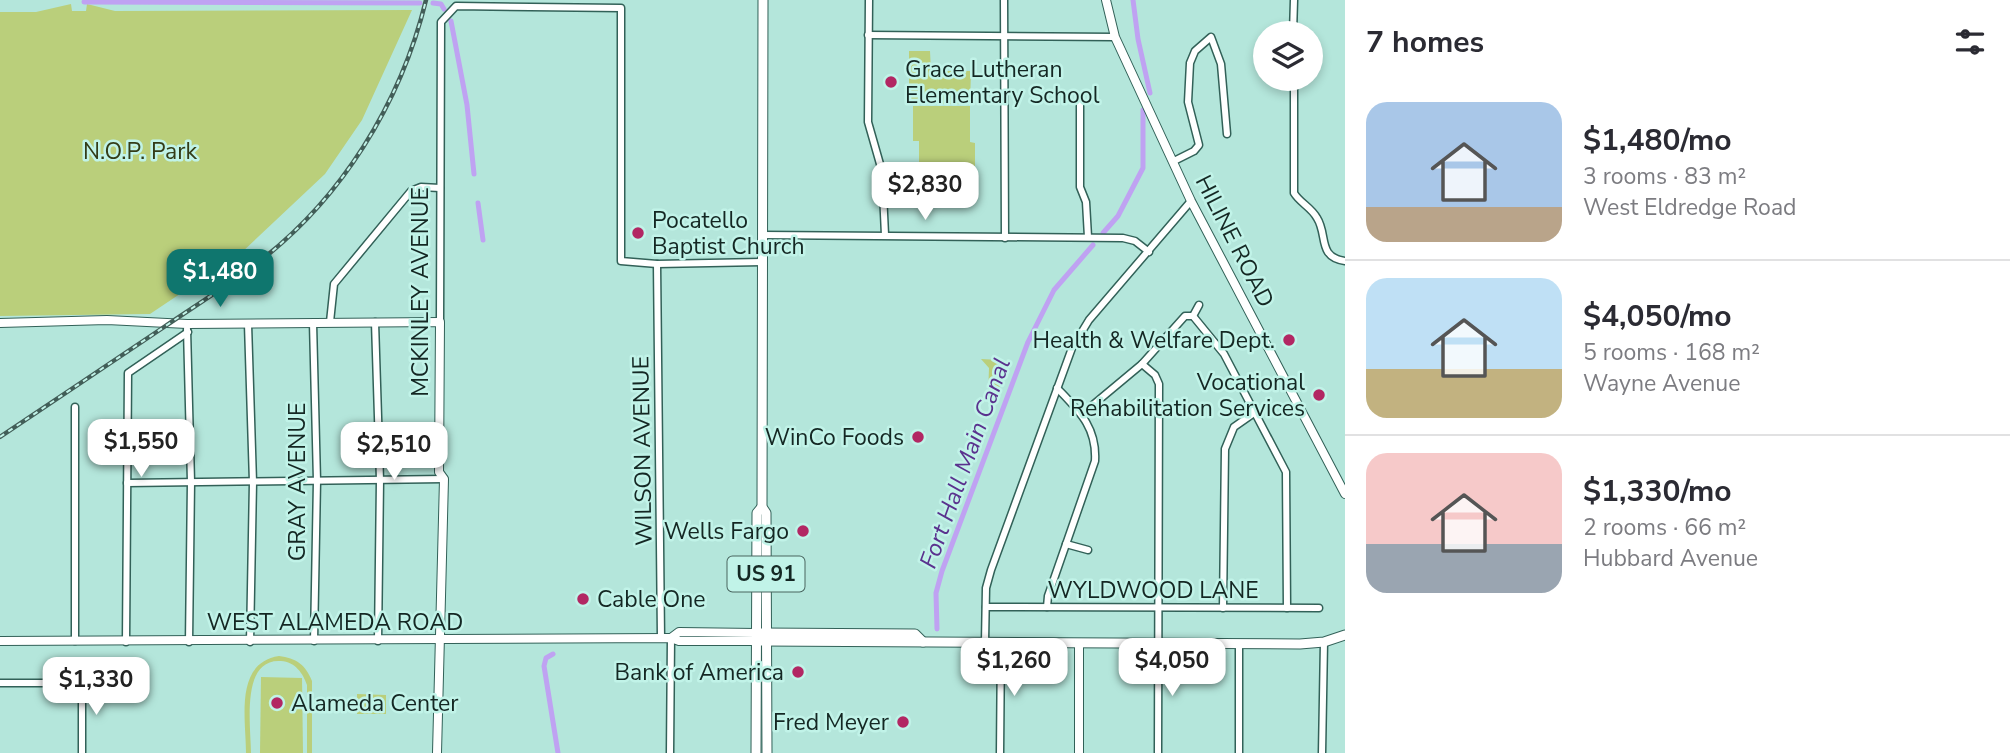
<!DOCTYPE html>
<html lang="en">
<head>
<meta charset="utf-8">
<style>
	:root { --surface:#fff; --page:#f2f2f3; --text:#2b2b33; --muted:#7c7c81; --line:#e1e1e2; --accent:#0f766e }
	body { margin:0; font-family:"Nunito Sans",sans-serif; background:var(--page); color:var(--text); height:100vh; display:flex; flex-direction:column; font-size:26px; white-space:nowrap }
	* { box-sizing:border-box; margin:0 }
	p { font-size:23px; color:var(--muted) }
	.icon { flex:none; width:38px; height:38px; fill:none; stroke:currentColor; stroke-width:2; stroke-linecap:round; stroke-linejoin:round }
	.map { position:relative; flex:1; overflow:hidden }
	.drawer { display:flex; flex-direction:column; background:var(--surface); width:665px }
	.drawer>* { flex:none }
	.fabs { position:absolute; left:1253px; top:21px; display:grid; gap:14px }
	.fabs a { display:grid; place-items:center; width:70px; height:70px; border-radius:50%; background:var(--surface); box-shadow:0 4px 10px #0003; font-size:35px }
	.price { position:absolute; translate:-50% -60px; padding:0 16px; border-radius:14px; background:#fff; color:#222; font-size:23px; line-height:46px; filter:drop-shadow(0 2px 4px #0008) }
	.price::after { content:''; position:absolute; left:50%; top:42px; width:21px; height:16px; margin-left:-10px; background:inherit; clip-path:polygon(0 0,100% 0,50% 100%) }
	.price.active { background:var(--accent); color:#fff }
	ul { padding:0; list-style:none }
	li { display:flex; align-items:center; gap:21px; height:175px; padding:0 21px }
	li+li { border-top:2px solid var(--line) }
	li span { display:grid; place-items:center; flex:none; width:196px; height:140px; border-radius:21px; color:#555 }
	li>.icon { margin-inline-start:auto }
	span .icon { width:84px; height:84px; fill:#fffc; stroke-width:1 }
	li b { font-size:30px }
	h2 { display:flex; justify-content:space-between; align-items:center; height:84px; padding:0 21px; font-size:30px }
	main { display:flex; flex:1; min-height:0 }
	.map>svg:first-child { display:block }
</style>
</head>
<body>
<main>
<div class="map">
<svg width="1345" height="753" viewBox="0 0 1345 753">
	<rect width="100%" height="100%" fill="#b4e6db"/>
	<!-- green -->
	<g fill="#bacf7b">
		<path d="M71 4 72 11H86L87 4 115 11 412 10 362 120 325 174 241 253 150 314 0 316V12H36Z"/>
		<path d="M909 51H930L931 71H971L970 104H909Z"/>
		<path d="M913 106H970V142L975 143V171H964L963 179H919V141H913Z"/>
		<path d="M981 359 1000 360 1007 365 992 408 988 396 989 368Z"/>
		<path d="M279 656C296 658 306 665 312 681V753H307V685C303 673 295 662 281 661 240 658 251 727 251 753H246C246 719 234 663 279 656Z"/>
		<path d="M261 677 302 678 303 753H260Z"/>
		<path d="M357 694 386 695V714H357Z"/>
	</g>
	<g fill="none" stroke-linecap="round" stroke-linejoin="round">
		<!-- canal -->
		<g stroke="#bfa2f2" stroke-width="5">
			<path d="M1133 0 1138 39 1150 93"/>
			<path d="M84 2 420 3"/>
			<path d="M433 3 441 4 444 9"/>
			<path d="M451 21 467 105 474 174"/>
			<path d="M478 203 483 240"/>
			<path d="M1103 233 1118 216 1143 168V110"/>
			<path d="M937 629 936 593 942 571 1028 342 1054 290 1093 245"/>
			<path d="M553 654 546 658 544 666 558 753"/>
		</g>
		<!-- street casing -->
		<g stroke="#326158" stroke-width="9">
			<g id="street">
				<path d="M869 0 868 122 882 171 885 235"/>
				<path d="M1004 0 1005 238"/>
				<path d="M1293 33 1294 0"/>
				<path d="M868 35 1115 37"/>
				<path d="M1294 79V193C1300 203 1311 207 1317 218 1328 235 1317 257 1345 261"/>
				<path d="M1080 101V187L1086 202 1088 237"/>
				<path d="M1174 161 1194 151 1199 145 1188 102 1190 63 1195 51 1211 37 1221 64 1227 134"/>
				<path d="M763 235 1123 238 1135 241 1149 252"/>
				<path d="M657 264 661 638"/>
				<path d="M1193 316 1224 354 1286 472 1287 608"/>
				<path d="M1193 316 1199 305"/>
				<path d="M330 322 334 284 411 191 421 187 440 188"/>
				<path d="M375 322 380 480 378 641"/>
				<path d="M440 322 441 22 456 6 621 8V261L657 264 762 262"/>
				<path d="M313 323 317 481 314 641"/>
				<path d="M248 324 253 482 250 642"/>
				<path d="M187 329 191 482 189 642"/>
				<path d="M1142 364 1155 375 1159 384 1158 753"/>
				<path d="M75 407V641"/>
				<path d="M1082 414 1142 364 1185 316H1193"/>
				<path d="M127 483 444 479"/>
				<path d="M1066 544 1088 550"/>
				<path d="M986 607 1319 608"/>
				<path d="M1047 607 1048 596 1095 461C1097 427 1079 411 1057 388"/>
				<path d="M1223 608 1225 449 1234 427 1254 413"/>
				<path d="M126 642 128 373 188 332"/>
				<path d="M985 642 986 588 991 570 1072 348 1089 320 1191 201"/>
				<path d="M0 683H72L82 695V753"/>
				<path d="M670 753 671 638"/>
				<path d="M1000 753 1001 643"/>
				<path d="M1239 753V644"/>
				<path d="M1322 753 1324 642"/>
			</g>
		</g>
		<!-- secondary casing -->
		<g stroke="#326158" stroke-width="10">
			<g id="secondary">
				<path d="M1106 0 1115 37 1191 201 1345 494"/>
				<path d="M0 323 107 320 187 324 440 322 439 472 444 479 437 753"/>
				<path d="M671 638 679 632 756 633"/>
				<path d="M0 641 671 638 679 641H756"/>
				<path d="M1079 643V753"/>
			</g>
		</g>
		<!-- primary casing -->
		<g stroke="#326158" stroke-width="11">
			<g id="primary">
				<path d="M763 0 762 507 766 513 767 753"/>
				<path d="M761 633 915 634 923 642"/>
				<path d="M756 641 1300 644 1324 642 1345 635"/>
				<path d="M756 753 757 513 762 507"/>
			</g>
		</g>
		<!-- street -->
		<use href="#street" stroke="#fff" stroke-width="6"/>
		<!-- secondary -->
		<use href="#secondary" stroke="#fff" stroke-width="8"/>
		<!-- primary -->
		<use href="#primary" stroke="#fff" stroke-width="9"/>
		<!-- rail casing -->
		<g stroke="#425e58" stroke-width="4.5">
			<path id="rail" d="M0 437C55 400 109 364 164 327 195 306 227 286 256 264 341 200 401 103 426 0"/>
		</g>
		<!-- rail -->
		<use href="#rail" stroke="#c1f3e8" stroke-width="2" stroke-dasharray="5" stroke-linecap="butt"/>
	</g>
	<!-- markers -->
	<g fill="#b22763" stroke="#c1f3e8" stroke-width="2.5">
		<circle cx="891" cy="82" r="7"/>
		<circle cx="638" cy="233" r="7"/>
		<circle cx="1289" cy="340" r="7"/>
		<circle cx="1319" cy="395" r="7"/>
		<circle cx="918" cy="437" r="7"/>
		<circle cx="803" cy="531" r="7"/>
		<circle cx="583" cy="599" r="7"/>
		<circle cx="798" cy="672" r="7"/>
		<circle cx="277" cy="703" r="7"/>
		<circle cx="903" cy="722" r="7"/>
	</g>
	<g text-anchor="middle" stroke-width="5" stroke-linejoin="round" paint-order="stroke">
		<!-- shield labels -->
		<rect fill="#c1f3e8" stroke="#48645e" stroke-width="2" x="727.5" y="556.5" width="77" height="35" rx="5"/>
		<g font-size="21" font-weight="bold" fill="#142723">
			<text x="766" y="581">US 91</text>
		</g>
		<!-- poi labels -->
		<g font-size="23" fill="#142723" stroke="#c1f3e8" text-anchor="end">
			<text x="905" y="77" text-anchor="start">Grace Lutheran<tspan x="905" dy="26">Elementary School</tspan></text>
			<text x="652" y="228" text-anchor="start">Pocatello<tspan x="652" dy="26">Baptist Church</tspan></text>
			<text x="1275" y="348">Health &amp; Welfare Dept.</text>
			<text x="1305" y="390">Vocational<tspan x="1305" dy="26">Rehabilitation Services</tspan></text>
			<text x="904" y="445">WinCo Foods</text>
			<text x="789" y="539">Wells Fargo</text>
			<text x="597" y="607" text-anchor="start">Cable One</text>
			<text x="784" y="680">Bank of America</text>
			<text x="291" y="711" text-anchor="start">Alameda Center</text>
			<text x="889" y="730">Fred Meyer</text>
		</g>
		<!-- park labels -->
		<g font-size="23" fill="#333c17" stroke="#c1f3e8">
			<text x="140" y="159">N.O.P. Park</text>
		</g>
		<!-- street labels -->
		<g font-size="23" fill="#142723" stroke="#c1f3e8">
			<text transform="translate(1235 241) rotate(63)" y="8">HILINE ROAD</text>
			<text transform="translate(420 292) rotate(-90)" y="8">MCKINLEY AVENUE</text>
			<text transform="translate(642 451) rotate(-91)" y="8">WILSON AVENUE</text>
			<text transform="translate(297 482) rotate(-90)" y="8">GRAY AVENUE</text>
			<text x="1153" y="598">WYLDWOOD LANE</text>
			<text x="335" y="630">WEST ALAMEDA ROAD</text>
		</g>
		<!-- water labels -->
		<g font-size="24" font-style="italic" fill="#5a328e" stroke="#c1f3e8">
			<text transform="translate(965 463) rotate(-70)" y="8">Fort Hall Main Canal</text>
		</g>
	</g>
</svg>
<div class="fabs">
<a><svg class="icon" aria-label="layers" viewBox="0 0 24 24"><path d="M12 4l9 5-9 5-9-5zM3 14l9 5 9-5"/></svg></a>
</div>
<b class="price" style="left:925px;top:222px">$2,830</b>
<b class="price active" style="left:220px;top:309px">$1,480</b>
<b class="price" style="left:141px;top:479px">$1,550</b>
<b class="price" style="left:394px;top:482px">$2,510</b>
<b class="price" style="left:1014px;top:698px">$1,260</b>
<b class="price" style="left:1172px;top:698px">$4,050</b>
<b class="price" style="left:96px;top:717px">$1,330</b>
</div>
<section class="drawer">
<h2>7 homes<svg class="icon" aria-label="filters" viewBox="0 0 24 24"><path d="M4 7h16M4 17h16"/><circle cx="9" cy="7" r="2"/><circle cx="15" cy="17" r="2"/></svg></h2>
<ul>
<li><span style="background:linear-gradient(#a9c7e8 75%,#b9a48a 0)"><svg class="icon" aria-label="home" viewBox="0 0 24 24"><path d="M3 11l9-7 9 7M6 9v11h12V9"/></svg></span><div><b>$1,480/mo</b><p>3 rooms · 83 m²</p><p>West Eldredge Road</p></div></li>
<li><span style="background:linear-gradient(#bfe0f5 65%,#c2b280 0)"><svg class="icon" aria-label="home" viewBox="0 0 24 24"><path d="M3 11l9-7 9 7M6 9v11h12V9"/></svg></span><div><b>$4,050/mo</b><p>5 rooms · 168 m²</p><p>Wayne Avenue</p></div></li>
<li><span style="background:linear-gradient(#f6c9c9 65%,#9aa5b1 0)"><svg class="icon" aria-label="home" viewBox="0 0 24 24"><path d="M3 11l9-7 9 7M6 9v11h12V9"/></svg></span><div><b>$1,330/mo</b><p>2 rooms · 66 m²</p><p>Hubbard Avenue</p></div></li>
</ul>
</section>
</main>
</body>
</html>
